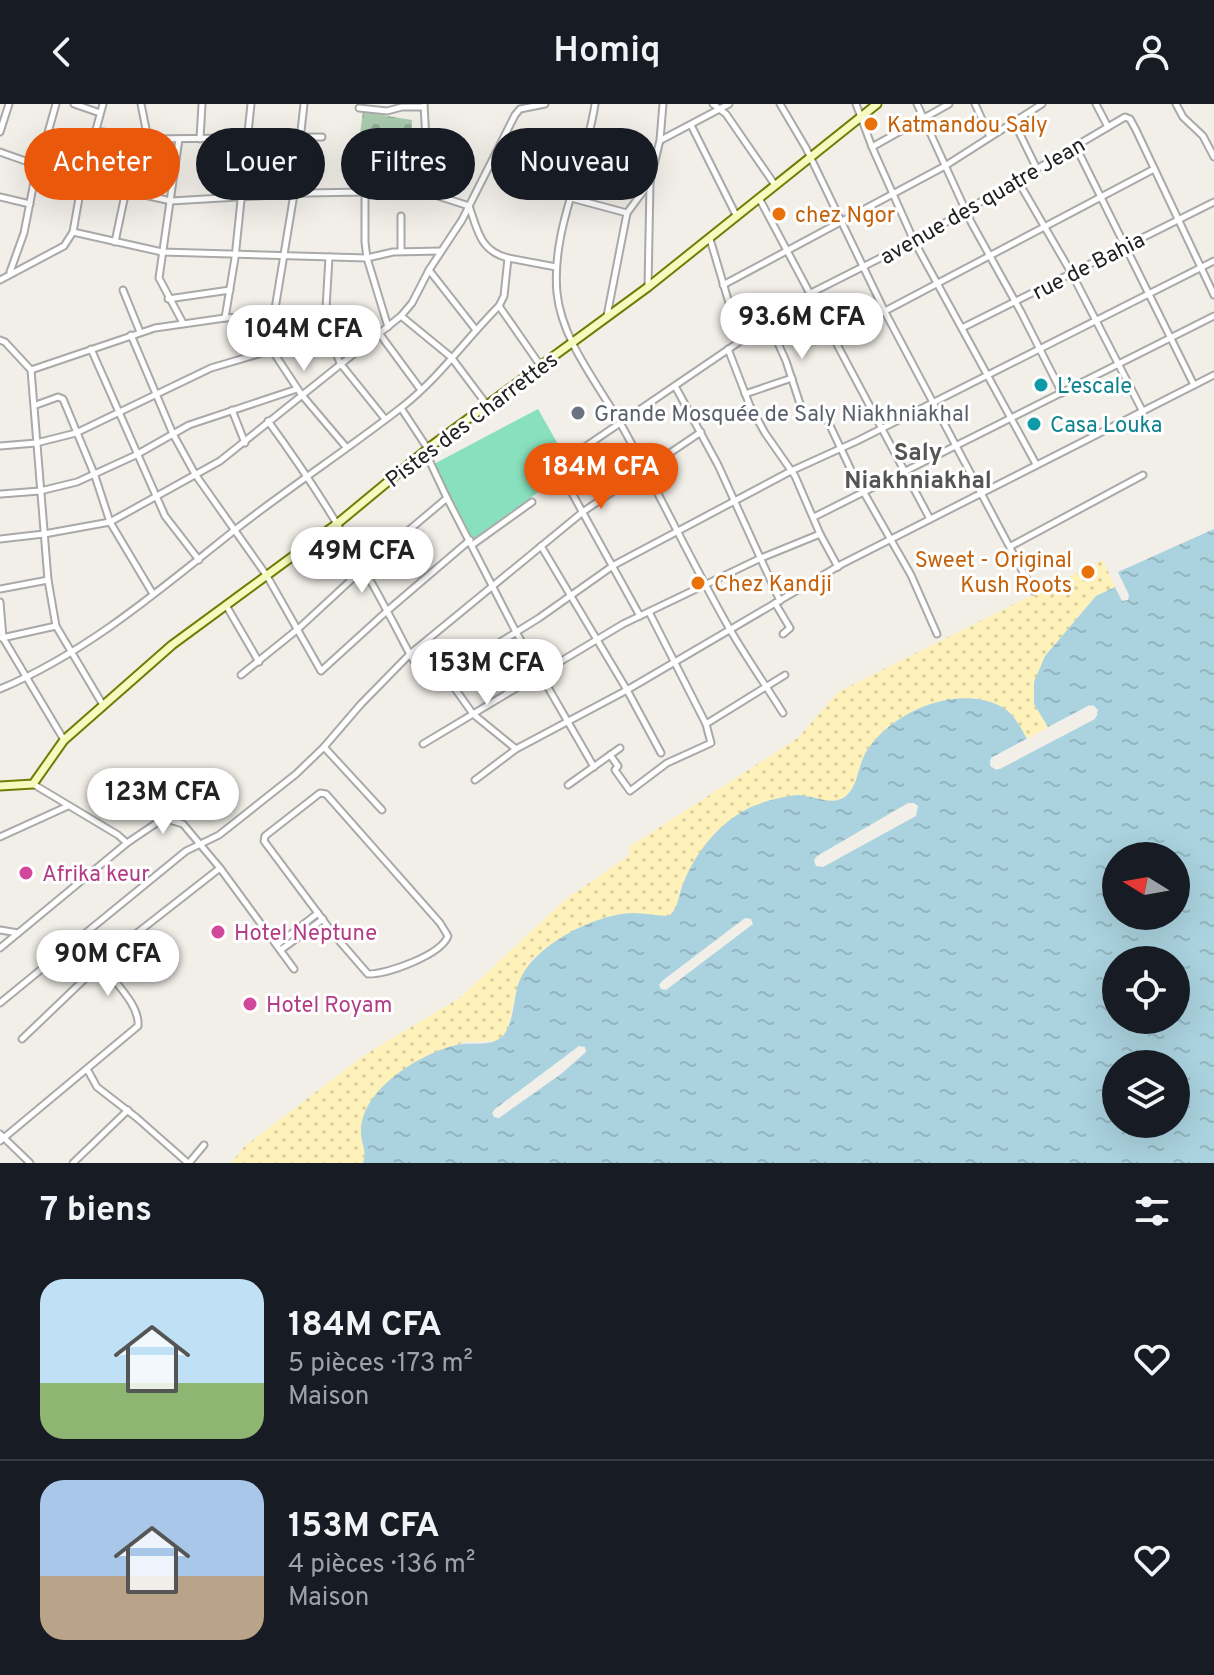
<!DOCTYPE html>
<html lang="fr">
<head>
<meta charset="utf-8">
<style>
	:root { --surface:#171b24; --page:#242831; --text:#f1f3f6; --muted:#9ea1a6; --line:#363941; --accent:#ea580c }
	body { margin:0; font-family:Overpass,sans-serif; background:var(--page); color:var(--text); height:100vh; display:flex; flex-direction:column; font-size:30px; white-space:nowrap }
	* { box-sizing:border-box; margin:0 }
	p { font-size:26px; color:var(--muted) }
	.icon { flex:none; width:44px; height:44px; fill:none; stroke:currentColor; stroke-width:2; stroke-linecap:round; stroke-linejoin:round }
	.map { position:relative; height:1059px; overflow:hidden }
	.drawer { display:flex; flex-direction:column; background:var(--surface); flex:1 }
	.drawer>* { flex:none }
	.banner { position:absolute; left:24px; top:24px; width:800px; height:72px; display:flex; gap:16px }
	.needle { width:52px; rotate:281deg }
	.buttons { position:absolute; left:1102px; top:738px; display:grid; gap:16px }
	.buttons a { display:grid; place-items:center; width:88px; height:88px; border-radius:50%; background:var(--surface); box-shadow:0 8px 32px #0002; font-size:40px }
	.price { position:absolute; translate:-50% -68px; padding:0 18px; border-radius:28px; background:#fff; color:#222; font-size:26px; line-height:52px; filter:drop-shadow(0 2px 4px #0008) }
	.price::after { content:''; position:absolute; left:50%; top:48px; width:24px; height:18px; margin-left:-12px; background:inherit; clip-path:polygon(0 0,100% 0,50% 100%) }
	.price.selected { background:var(--accent); color:#fff }
	ul { padding:0; list-style:none }
	li { display:flex; align-items:center; gap:24px; height:200px; padding:0 40px }
	li+li { border-top:2px solid var(--line) }
	li span { display:grid; place-items:center; flex:none; width:224px; height:160px; border-radius:24px; color:#555 }
	li>.icon { margin-inline-start:auto }
	span .icon { width:96px; height:96px; fill:#fffc; stroke-width:1 }
	li b { font-size:34px }
	h2 { display:flex; justify-content:space-between; align-items:center; height:96px; padding:0 40px; font-size:34px }
	.chip { padding:0 28px; border-radius:36px; background:var(--surface); box-shadow:0 8px 32px #0002; font-size:28px; line-height:72px }
	.chip.selected { background:var(--accent); color:#fff }
	header { display:flex; justify-content:space-between; align-items:center; height:104px; padding:0 40px; background:var(--surface); font-size:36px; font-weight:600 }
	.map>svg:first-child { display:block }
</style>
</head>
<body>
<header><svg class="icon" aria-label="back" viewBox="0 0 24 24"><path d="M15 5l-7 7 7 7"/></svg>Homiq<svg class="icon" aria-label="person" viewBox="0 0 24 24"><circle cx="12" cy="8" r="4"/><path d="M4 21q1-7 8-7t8 7"/></svg></header>
<div class="map">
<svg width="1214" height="1059" viewBox="0 0 1214 1059">
	<defs>
		<pattern id="sand-dots" width="8" height="8" patternUnits="userSpaceOnUse" patternTransform="scale(2)"><rect width="8" height="8" fill="#fff1ba"/><path d="M2 2h.1M6 6h.1" fill="none" stroke="#dacea0" stroke-width="1.8" stroke-linecap="round"/></pattern>
		<pattern id="cemetery-stones" width="16" height="16" patternUnits="userSpaceOnUse" patternTransform="scale(2)"><rect width="16" height="16" fill="#aacbaf"/><path d="M2 7V4a2 2 0 0 1 4 0v3zM10 15v-3a2 2 0 0 1 4 0v3z" fill="#92ae96"/></pattern>
		<pattern id="water-ripples" width="26" height="14" patternUnits="userSpaceOnUse" patternTransform="scale(2)"><rect width="26" height="14" fill="#aad3df"/><path d="M2 4q2-2 4 0t4 0M15 11q2-2 4 0t4 0" fill="none" stroke="#92b5bf"/></pattern>
	</defs>
	<rect width="100%" height="100%" fill="#f2efe9"/>
	<!-- sand -->
	<path fill="url(#sand-dots)" d="M1103 456 1115 483 1096 492 1045 552 1034 600 1048 623 1027 635C1020 622 1013 608 1000 602 956 580 891 608 866 648 858 661 858 682 846 692 833 703 813 691 798 692 782 692 754 700 740 709 715 725 697 754 683 780 677 792 680 803 669 812H656L561 834 532 855 518 880 507 928 498 937 463 938 368 1004 361 1029 366 1045 363 1059H231L244 1043 363 952 461 893 567 794 630 751 629 743 798 634 838 588Z"/>
	<!-- cemetery -->
	<path fill="url(#cemetery-stones)" d="M363 8 412 16 410 89 352 87Z"/>
	<!-- pitch -->
	<path fill="#88e0be" d="M538 305 563 349 556 364 558 374 473 435 434 360Z"/>
	<!-- water -->
	<path fill="url(#water-ripples)" fill-rule="evenodd" d="M1214 425V1059H363C367 1047 362 1042 361 1030 359 987 417 952 452 942 467 937 486 943 499 935 513 926 513 900 517 885 526 844 594 810 633 809 645 809 657 812 669 812 679 804 678 792 683 780 694 752 714 725 740 709 753 700 782 692 798 691 812 691 833 703 846 692 858 682 858 661 866 648 891 608 956 580 1000 602 1013 608 1020 622 1027 635L991 654 990 661 996 666 1098 611 1090 601 1048 623 1034 600V578L1045 552 1096 492 1115 483 1122 497 1128 496 1129 491 1118 468ZM1116 752H1176V812H1116ZM1116 856H1176V916H1116ZM1116 960H1176V1020H1116Z"/>
	<!-- pier -->
	<g fill="#f2efe9">
		<path d="M1093 601 1098 606 1095 615 1000 665 991 663 990 656 993 653 1030 633 1029 638 995 656 994 661 998 662 1092 612 1094 607 1090 605 1050 627 1045 625Z"/>
		<path d="M908 699H914L918 702 916 712 823 763 816 762 814 756 817 752Z"/>
		<path d="M745 814 751 815 753 820 666 886 661 885 659 881 662 877Z"/>
		<path d="M579 942 585 943 586 948 561 970 499 1014 494 1013 492 1009 495 1005Z"/>
	</g>
	<g fill="none" stroke-linecap="round" stroke-linejoin="round">
		<!-- street casing -->
		<g stroke="#a9a9a9" stroke-width="9">
			<g id="street">
				<path d="M74 0 100 9"/>
				<path d="M141 0 148 35"/>
				<path d="M304 0 294 90 274 211 272 246 301 290 346 343"/>
				<path d="M424 0 429 91"/>
				<path d="M595 0C586 63 551 124 557 189 562 238 600 282 623 324 659 389 691 457 728 522 745 552 765 580 783 609"/>
				<path d="M713 0 726 10 775 81"/>
				<path d="M780 0 806 44 885 208 1033 487"/>
				<path d="M856 0 872 43 914 137 1036 360"/>
				<path d="M917 0 971 118 1021 208 1062 289"/>
				<path d="M975 0 990 33"/>
				<path d="M1096 0 1108 23"/>
				<path d="M1176 0 1183 13 1203 32 1214 53"/>
				<path d="M359 4 387 7 402 3H424"/>
				<path d="M1014 18 1037 65"/>
				<path d="M691 21 737 113"/>
				<path d="M96 27 148 35 322 33"/>
				<path d="M0 28 9 0"/>
				<path d="M179 35 159 174 183 219"/>
				<path d="M200 35 202 0"/>
				<path d="M589 35 656 49"/>
				<path d="M661 36 729 0"/>
				<path d="M872 43 949 0"/>
				<path d="M1076 43 1194 281"/>
				<path d="M0 48 82 77 171 97 307 89 365 88 435 91 469 102C478 127 480 147 508 154"/>
				<path d="M1018 77 1072 170 1142 306"/>
				<path d="M365 88V138L367 154 388 223"/>
				<path d="M0 93 30 100"/>
				<path d="M571 94 627 109"/>
				<path d="M759 94 930 415"/>
				<path d="M73 128 162 148 367 154 393 148 441 147"/>
				<path d="M710 135 740 236"/>
				<path d="M115 138 137 34"/>
				<path d="M401 147V112"/>
				<path d="M329 153 325 221 340 259 385 315"/>
				<path d="M429 166 476 226"/>
				<path d="M10 168 24 129 34 78 56 0"/>
				<path d="M0 176 64 142 73 128 82 77 103 0"/>
				<path d="M723 181 945 62 1042 0"/>
				<path d="M648 183 650 79"/>
				<path d="M123 186 140 228"/>
				<path d="M168 195 230 186"/>
				<path d="M499 202 540 261"/>
				<path d="M401 212 451 253 487 301"/>
				<path d="M607 212 627 109 650 78 660 36 663 0"/>
				<path d="M225 214 235 154 251 0"/>
				<path d="M768 217 786 257 803 309"/>
				<path d="M962 224 1214 98"/>
				<path d="M379 229 421 286"/>
				<path d="M131 231 173 330 195 370 267 472 321 567 387 507 470 436"/>
				<path d="M834 234 1154 65"/>
				<path d="M0 236 5 238 31 266 48 476 56 522 103 601"/>
				<path d="M91 245 165 412 199 456"/>
				<path d="M728 245 750 302 765 329 795 372 820 430 838 463"/>
				<path d="M31 266 155 224 225 214 324 208"/>
				<path d="M675 282 718 361 780 497"/>
				<path d="M745 290 792 274"/>
				<path d="M36 301 58 293 63 295 95 372 110 418 153 490"/>
				<path d="M401 304 428 345 430 358 447 394 516 528 594 663"/>
				<path d="M232 306 245 339"/>
				<path d="M825 311 851 366 911 471 937 530"/>
				<path d="M268 317C315 381 356 448 393 518 402 534 418 572 434 579L539 514 614 461 791 367 857 337 1214 157"/>
				<path d="M0 342 36 339 76 329 211 264 272 246"/>
				<path d="M1 390 40 387 77 378 136 351 189 321 297 285"/>
				<path d="M814 413 1214 212"/>
				<path d="M0 435 44 430 110 418 220 357 401 212 412 199 429 166 462 116 515 11 520 5 545 0"/>
				<path d="M472 441 532 398"/>
				<path d="M541 442 627 586 661 649"/>
				<path d="M1011 442 1143 371"/>
				<path d="M0 485 48 476"/>
				<path d="M0 498 3 534 64 636"/>
				<path d="M775 499 790 524 783 530"/>
				<path d="M227 503 259 558"/>
				<path d="M640 512 557 362 811 189 914 137 1125 13 1130 15 1136 26 1214 191"/>
				<path d="M2 534 56 522"/>
				<path d="M241 571 298 525 364 464 447 394"/>
				<path d="M446 572 473 610 516 645"/>
				<path d="M0 585C88 548 162 484 236 425 290 383 348 345 402 303 439 274 466 235 499 202L504 192 508 154 556 163"/>
				<path d="M706 620 785 571"/>
				<path d="M423 640 623 520 761 454 820 430"/>
				<path d="M324 643 382 706"/>
				<path d="M610 651 618 662 615 666 630 687 667 659 711 639 706 620 649 508"/>
				<path d="M475 676 516 645 627 586 842 460 1214 271"/>
				<path d="M568 681 620 644"/>
				<path d="M320 689 326 690 440 819 448 832C441 851 388 870 368 870L335 832 264 737 265 732Z"/>
				<path d="M0 733 68 702"/>
				<path d="M127 739 161 716H170L183 720 220 764 294 865"/>
				<path d="M0 826 18 829"/>
				<path d="M278 840 318 809"/>
				<path d="M0 844 127 739 118 731 33 680"/>
				<path d="M282 845 323 815"/>
				<path d="M0 899 186 747 219 731 296 670 324 643 361 600 410 550 584 407 701 328"/>
				<path d="M22 935 93 867 109 861 137 829 220 764"/>
				<path d="M87 965 97 983 137 1014 188 1059"/>
				<path d="M0 1030 30 1059"/>
				<path d="M0 1037 138 922C140 902 116 880 105 864"/>
				<path d="M73 1059 128 1006"/>
				<path d="M189 1059 204 1041"/>
			</g>
		</g>
		<!-- secondary casing -->
		<g stroke="#707d05" stroke-width="11">
			<path id="secondary" d="M0 682 33 680 64 636 172 541 338 419 431 342 648 183 877 0"/>
		</g>
		<!-- street -->
		<use href="#street" stroke="#fff" stroke-width="5"/>
		<!-- secondary -->
		<use href="#secondary" stroke="#f7fabf" stroke-width="7"/>
	</g>
	<!-- markers -->
	<g fill="#e8710a" stroke="#fff" stroke-width="3">
		<circle cx="871" cy="20" r="8"/>
		<circle cx="779" cy="110" r="8"/>
		<circle cx="1088" cy="468" r="8"/>
		<circle cx="698" cy="479" r="8"/>
	</g>
	<g fill="#0f9aa8" stroke="#fff" stroke-width="3">
		<circle cx="1041" cy="281" r="8"/>
		<circle cx="1034" cy="320" r="8"/>
	</g>
	<circle fill="#6b7280" stroke="#fff" stroke-width="3" cx="578" cy="309" r="8"/>
	<g fill="#d1479c" stroke="#fff" stroke-width="3">
		<circle cx="26" cy="769" r="8"/>
		<circle cx="218" cy="828" r="8"/>
		<circle cx="250" cy="900" r="8"/>
	</g>
	<g text-anchor="middle" stroke-width="6" stroke-linejoin="round" paint-order="stroke">
		<!-- food labels -->
		<g font-size="22" fill="#c56008" stroke="#fff" text-anchor="start">
			<text x="887" y="28">Katmandou Saly</text>
			<text x="795" y="118">chez Ngor</text>
			<text x="1072" y="463" text-anchor="end">Sweet - Original<tspan x="1072" dy="25">Kush Roots</tspan></text>
			<text x="714" y="487">Chez Kandji</text>
		</g>
		<!-- street labels -->
		<g font-size="22" fill="#222" stroke="#fff">
			<text transform="translate(982 96) rotate(-30)" y="8">avenue des quatre Jean</text>
			<text transform="translate(1088 161) rotate(-27)" y="8">rue de Bahia</text>
			<text transform="translate(471 315) rotate(-37)" y="8">Pistes des Charrettes</text>
		</g>
		<!-- culture labels -->
		<g font-size="22" fill="#0d838f" stroke="#fff" text-anchor="start">
			<text x="1057" y="289">L’escale</text>
			<text x="1050" y="328">Casa Louka</text>
		</g>
		<!-- worship labels -->
		<g font-size="22" fill="#5b616d" stroke="#fff" text-anchor="start">
			<text x="594" y="317">Grande Mosquée de Saly Niakhniakhal</text>
		</g>
		<!-- hotel labels -->
		<g font-size="22" fill="#b23c85" stroke="#fff" text-anchor="start">
			<text x="42" y="777">Afrika keur</text>
			<text x="234" y="836">Hotel Neptune</text>
			<text x="266" y="908">Hotel Royam</text>
		</g>
		<!-- neighbourhood labels -->
		<g font-size="24" font-weight="bold" fill="#555" stroke="#fff">
			<text x="918" y="356">Saly<tspan x="918" dy="28">Niakhniakhal</tspan></text>
		</g>
	</g>
</svg>
<div class="buttons">
<a><svg class="needle" viewBox="-14 -14 28 28"><path d="M0-13l5 13h-10z" fill="#e53935"/><path d="M0 13l5-13h-10z" fill="#9ea1a6"/></svg></a>
<a><svg class="icon" aria-label="locate" viewBox="0 0 24 24"><circle cx="12" cy="12" r="6"/><path d="M12 2v4M12 18v4M2 12h4M18 12h4"/></svg></a>
<a><svg class="icon" aria-label="layers" viewBox="0 0 24 24"><path d="M12 4l9 5-9 5-9-5zM3 14l9 5 9-5"/></svg></a>
</div>
<b class="price" style="left:802px;top:257px">93.6M CFA</b>
<b class="price" style="left:304px;top:269px">104M CFA</b>
<b class="price selected" style="left:601px;top:407px">184M CFA</b>
<b class="price" style="left:362px;top:491px">49M CFA</b>
<b class="price" style="left:487px;top:603px">153M CFA</b>
<b class="price" style="left:163px;top:732px">123M CFA</b>
<b class="price" style="left:108px;top:894px">90M CFA</b>
<div class="banner">
<a class="chip selected">Acheter</a>
<a class="chip">Louer</a>
<a class="chip">Filtres</a>
<a class="chip">Nouveau</a>
</div>
</div>
<section class="drawer">
<h2>7 biens<svg class="icon" aria-label="filters" viewBox="0 0 24 24"><path d="M4 7h16M4 17h16"/><circle cx="9" cy="7" r="2"/><circle cx="15" cy="17" r="2"/></svg></h2>
<ul>
<li><span style="background:linear-gradient(#bfe0f5 65%,#8fb573 0)"><svg class="icon" aria-label="home" viewBox="0 0 24 24"><path d="M3 11l9-7 9 7M6 9v11h12V9"/></svg></span><div><b>184M CFA</b><p>5 pièces · 173 m²</p><p>Maison</p></div><svg class="icon" aria-label="heart" viewBox="0 0 24 24"><path d="M12 20l-8-8c-3-5 5-10 8-4 3-6 11-1 8 4z"/></svg></li>
<li><span style="background:linear-gradient(#a9c7e8 60%,#b9a48a 0)"><svg class="icon" aria-label="home" viewBox="0 0 24 24"><path d="M3 11l9-7 9 7M6 9v11h12V9"/></svg></span><div><b>153M CFA</b><p>4 pièces · 136 m²</p><p>Maison</p></div><svg class="icon" aria-label="heart" viewBox="0 0 24 24"><path d="M12 20l-8-8c-3-5 5-10 8-4 3-6 11-1 8 4z"/></svg></li>
</ul>
</section>
</body>
</html>
